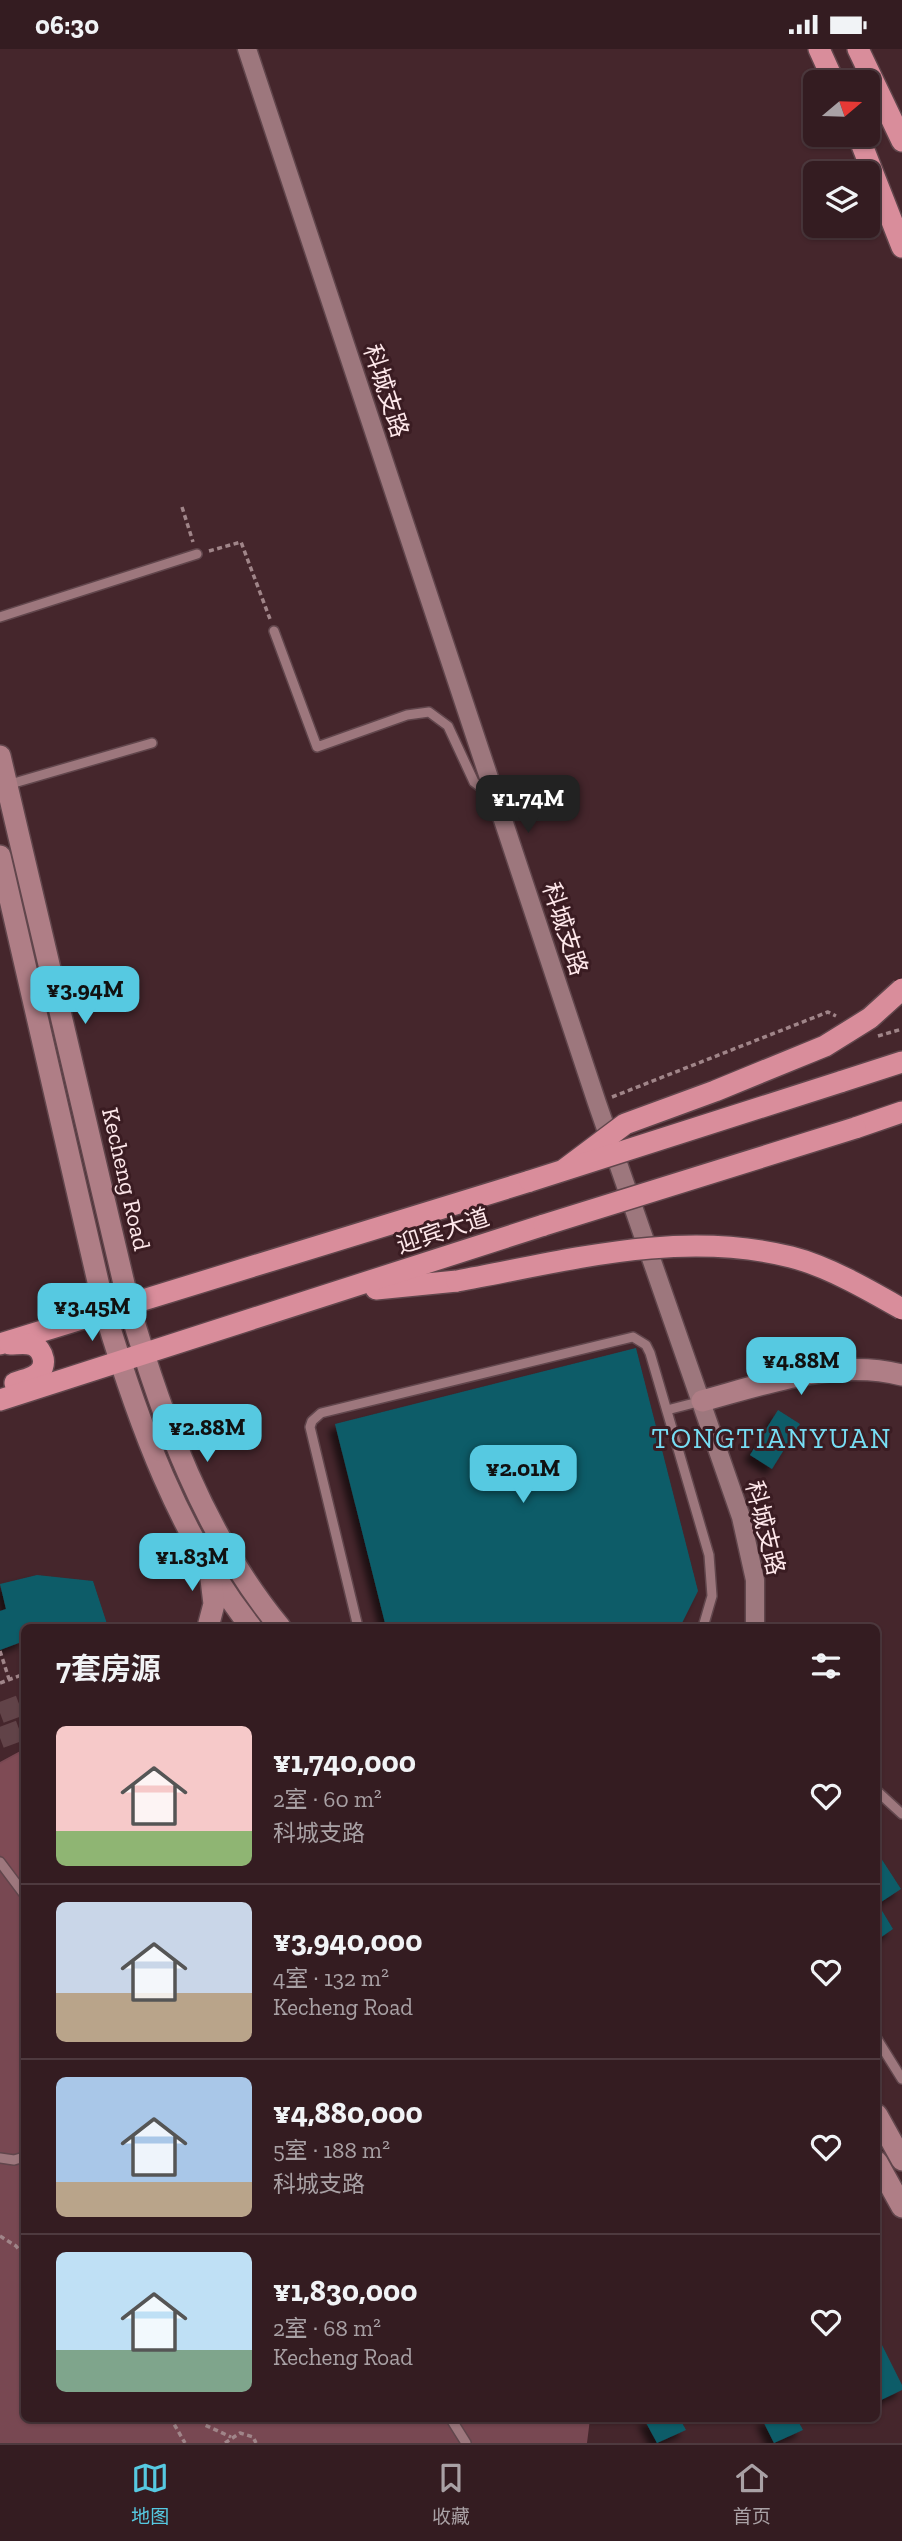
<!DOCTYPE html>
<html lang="zh">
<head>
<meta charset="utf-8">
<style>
	:root { --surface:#341c21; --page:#3c252a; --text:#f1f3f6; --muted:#a9a1a5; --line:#4e3a3f; --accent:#56c9e1 }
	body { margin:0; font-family:"Zilla Slab","Noto Sans SC",serif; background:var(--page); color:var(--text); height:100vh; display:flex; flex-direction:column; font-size:26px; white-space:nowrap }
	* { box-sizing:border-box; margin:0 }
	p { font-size:23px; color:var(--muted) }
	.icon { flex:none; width:38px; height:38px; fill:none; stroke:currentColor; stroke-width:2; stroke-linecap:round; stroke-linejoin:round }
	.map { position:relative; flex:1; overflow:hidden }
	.side { position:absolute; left:21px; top:1575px; width:859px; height:798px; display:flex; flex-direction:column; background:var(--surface); border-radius:10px; box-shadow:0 2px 5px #0004,0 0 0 2px var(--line) }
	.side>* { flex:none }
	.needle { width:46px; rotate:71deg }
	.tools { position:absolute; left:803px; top:21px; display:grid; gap:14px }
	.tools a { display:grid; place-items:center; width:77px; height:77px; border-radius:10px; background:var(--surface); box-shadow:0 2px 5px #0004,0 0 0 2px var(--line); font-size:35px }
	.price { position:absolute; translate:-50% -60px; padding:0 16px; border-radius:14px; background:var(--accent); color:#111; font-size:23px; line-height:46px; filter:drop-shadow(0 2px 4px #0008) }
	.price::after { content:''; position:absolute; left:50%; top:42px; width:21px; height:16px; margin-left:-10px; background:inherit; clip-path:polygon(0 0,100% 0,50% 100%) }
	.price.current { background:#222; color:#fff }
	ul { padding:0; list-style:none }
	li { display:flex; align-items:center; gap:21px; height:175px; padding:0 35px }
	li+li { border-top:2px solid var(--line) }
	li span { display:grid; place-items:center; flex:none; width:196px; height:140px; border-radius:10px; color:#555 }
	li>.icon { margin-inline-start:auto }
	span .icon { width:84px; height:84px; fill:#fffc; stroke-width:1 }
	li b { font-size:30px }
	h2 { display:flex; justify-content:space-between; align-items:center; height:84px; padding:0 35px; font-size:30px }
	.status { display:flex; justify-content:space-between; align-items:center; height:49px; padding:0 35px; background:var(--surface); direction:ltr }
	.status svg { height:19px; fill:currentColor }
	.tabs { display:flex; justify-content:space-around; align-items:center; height:98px; border-top:2px solid var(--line); background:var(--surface); font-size:19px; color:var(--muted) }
	.tabs a { display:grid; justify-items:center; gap:4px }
	.tabs .current { color:var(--accent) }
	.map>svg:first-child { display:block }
</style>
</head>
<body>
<div class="status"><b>06:30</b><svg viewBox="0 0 49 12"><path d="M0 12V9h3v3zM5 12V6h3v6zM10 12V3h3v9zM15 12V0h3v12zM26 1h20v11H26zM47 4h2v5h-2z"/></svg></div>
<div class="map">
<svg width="902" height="2394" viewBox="0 0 902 2394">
	<defs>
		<filter id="shadow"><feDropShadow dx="-6" dy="6" stdDeviation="3.5" flood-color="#0009"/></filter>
	</defs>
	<rect width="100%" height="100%" fill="#45262c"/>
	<!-- green -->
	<path fill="#784852" d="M24 1700V2370H590L587 2394H0V1713Z"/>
	<!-- forest -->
	<path fill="#7f4b55" d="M24 1702V1837L0 1805V1715Z"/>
	<!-- building -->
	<g fill="#0d5b68" filter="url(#shadow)">
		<path d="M636 1299 698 1542 680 1578H386L335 1375Z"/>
		<path d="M778 1361 800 1375 772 1420 750 1406Z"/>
		<path d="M37 1526 93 1532 108 1578H24V1592L0 1601V1562L6 1560 0 1535Z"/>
		<path d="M877 1803 901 1840 878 1855 893 1880 877 1891Z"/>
		<path d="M877 2286 902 2336V2341L877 2353Z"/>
		<path d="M644 2370H680L686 2381 657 2394Z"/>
		<path d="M762 2370H797L803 2381 774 2394Z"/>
	</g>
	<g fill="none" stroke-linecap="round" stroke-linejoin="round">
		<!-- secondary-tunnel -->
		<g stroke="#614348" stroke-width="21" stroke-dasharray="21 10" stroke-linecap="butt">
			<path d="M0 1664 24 1655"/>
			<path d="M0 1689 24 1680"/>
		</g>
		<!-- lane casing -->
		<g stroke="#61464c" stroke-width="12">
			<g id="lane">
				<path d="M0 568 197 505"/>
				<path d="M274 582 317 698 407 666 429 663 448 677 474 733 492 747"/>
				<path d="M7 736 152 694"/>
				<path d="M667 1361 702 1352"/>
				<path d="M358 1578 310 1378 312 1372 321 1364 633 1288 646 1296 650 1304 709 1506 712 1547 703 1578"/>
				<path d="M877 1742 902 1765"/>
				<path d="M0 1813 24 1845"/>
				<path d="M877 1990 902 2030"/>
				<path d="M0 2109 14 2111 24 2108"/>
				<path d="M451 2370 466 2394"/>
			</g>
		</g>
		<!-- street casing -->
		<g stroke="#61464c" stroke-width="21">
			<path id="street" d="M247 0 597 1054 741 1468 755 1531V1578"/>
		</g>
		<!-- secondary casing -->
		<g stroke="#61464c" stroke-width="24">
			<g id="secondary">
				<path d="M0 707 129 1256C162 1369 204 1486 280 1578"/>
				<path d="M0 807 105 1263C138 1373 179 1487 251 1578"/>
				<path d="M702 1352C765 1335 836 1309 902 1326"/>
				<path d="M208 1578 214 1555 210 1522"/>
				<path d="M877 2066 902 2111"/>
				<path d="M877 2113 902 2158"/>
			</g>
		</g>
		<!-- highway casing -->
		<g stroke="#61464c" stroke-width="24">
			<g id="highway">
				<path d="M819 0 834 33"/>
				<path d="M858 0 902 92"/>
				<path d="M858 86 902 198"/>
				<path d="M840 1033 902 1013"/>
				<path d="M855 1079 902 1063"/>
				<path d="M376 1240 457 1232"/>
				<path d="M0 1295 530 1132"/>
				<path d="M10 1295C17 1295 26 1293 33 1296 44 1301 48 1318 37 1325 31 1330 22 1331 15 1334"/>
				<path d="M0 1351 544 1176"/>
			</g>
		</g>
		<!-- path -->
		<g stroke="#a08589" stroke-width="3.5" stroke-dasharray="5 3.5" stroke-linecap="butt">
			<path d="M182 458 193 493"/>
			<path d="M209 502 241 493 270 570"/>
			<path d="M878 987 902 980"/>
			<path d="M612 1048 828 963 836 967"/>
			<path d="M0 1602 9 1630"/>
			<path d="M0 1634 24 1625"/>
			<path d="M0 2187 16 2197 24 2207"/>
			<path d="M168 2370 174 2375 185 2394"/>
			<path d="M200 2370 205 2376 231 2388"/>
			<path d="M225 2394 240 2384 253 2388 256 2394"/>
		</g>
		<!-- lane -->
		<use href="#lane" stroke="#9d777d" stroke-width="9"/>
		<!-- street -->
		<use href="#street" stroke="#9d777d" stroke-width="18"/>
		<!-- secondary -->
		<use href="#secondary" stroke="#af7e86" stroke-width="21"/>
		<!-- highway -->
		<use href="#highway" stroke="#d98d9b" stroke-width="21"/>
		<!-- highway-bridge casing -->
		<g stroke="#61464c" stroke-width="24" stroke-linecap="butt">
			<g id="highway-bridge">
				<path d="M565 1120 625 1075 715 1042 825 997 870 969 902 940"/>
				<path d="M530 1132 840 1033"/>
				<path d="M544 1176 855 1079"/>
				<path d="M457 1232C567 1212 679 1180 791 1208 827 1217 869 1241 902 1260"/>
			</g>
		</g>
		<!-- highway-bridge -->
		<use href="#highway-bridge" stroke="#d98d9b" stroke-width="21"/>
	</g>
	<g text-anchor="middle" stroke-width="6" stroke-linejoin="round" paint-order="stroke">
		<!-- street labels -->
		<g font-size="24" fill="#fde7ea" stroke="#3a1c22">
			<text transform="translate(386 342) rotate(72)" y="8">科城支路</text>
			<text transform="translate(565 880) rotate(72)" y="8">科城支路</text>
			<text transform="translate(126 1130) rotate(77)" y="8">Kecheng Road</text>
			<text transform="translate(443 1182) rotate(-18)" y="8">迎宾大道</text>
			<text transform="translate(765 1479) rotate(76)" y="8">科城支路</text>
		</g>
		<!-- quarter labels -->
		<g font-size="28" letter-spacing="2" fill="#77def4" stroke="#3a1c22">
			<text x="772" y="1399">TONGTIANYUAN</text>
		</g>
	</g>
</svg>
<div class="tools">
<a><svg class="needle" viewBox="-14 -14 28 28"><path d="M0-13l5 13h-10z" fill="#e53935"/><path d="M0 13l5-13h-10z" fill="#a9a1a5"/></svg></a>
<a><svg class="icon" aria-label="layers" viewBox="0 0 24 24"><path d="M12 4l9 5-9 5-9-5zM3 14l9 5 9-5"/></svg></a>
</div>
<b class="price current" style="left:528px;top:786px">¥1.74M</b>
<b class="price" style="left:85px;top:977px">¥3.94M</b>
<b class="price" style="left:92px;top:1294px">¥3.45M</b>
<b class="price" style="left:801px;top:1348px">¥4.88M</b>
<b class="price" style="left:207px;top:1415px">¥2.88M</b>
<b class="price" style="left:523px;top:1456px">¥2.01M</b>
<b class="price" style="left:192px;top:1544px">¥1.83M</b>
<section class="side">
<h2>7套房源<svg class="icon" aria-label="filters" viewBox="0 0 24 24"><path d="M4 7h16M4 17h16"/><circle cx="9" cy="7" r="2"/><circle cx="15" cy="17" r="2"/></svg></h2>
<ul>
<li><span style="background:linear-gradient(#f6c9c9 75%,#8fb573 0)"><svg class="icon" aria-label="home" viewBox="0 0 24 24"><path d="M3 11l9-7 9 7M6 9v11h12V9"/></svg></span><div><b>¥1,740,000</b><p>2室 · 60 m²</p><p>科城支路</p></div><svg class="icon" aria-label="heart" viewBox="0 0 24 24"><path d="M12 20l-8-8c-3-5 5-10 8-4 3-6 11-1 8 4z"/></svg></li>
<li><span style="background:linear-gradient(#c9d6e8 65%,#b9a48a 0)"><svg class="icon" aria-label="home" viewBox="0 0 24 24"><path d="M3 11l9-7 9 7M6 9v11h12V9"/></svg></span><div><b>¥3,940,000</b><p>4室 · 132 m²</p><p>Kecheng Road</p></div><svg class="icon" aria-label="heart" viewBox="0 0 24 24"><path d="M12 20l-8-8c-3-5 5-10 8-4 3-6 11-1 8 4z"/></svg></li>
<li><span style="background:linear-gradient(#a9c7e8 75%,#b9a48a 0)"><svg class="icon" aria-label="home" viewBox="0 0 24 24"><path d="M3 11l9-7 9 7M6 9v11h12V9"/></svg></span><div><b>¥4,880,000</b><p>5室 · 188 m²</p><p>科城支路</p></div><svg class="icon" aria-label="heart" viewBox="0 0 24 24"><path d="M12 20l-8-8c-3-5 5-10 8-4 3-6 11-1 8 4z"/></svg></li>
<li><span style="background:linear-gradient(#bfe0f5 70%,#7fa58c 0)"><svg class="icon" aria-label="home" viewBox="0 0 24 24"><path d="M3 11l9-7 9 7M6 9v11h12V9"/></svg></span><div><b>¥1,830,000</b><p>2室 · 68 m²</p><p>Kecheng Road</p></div><svg class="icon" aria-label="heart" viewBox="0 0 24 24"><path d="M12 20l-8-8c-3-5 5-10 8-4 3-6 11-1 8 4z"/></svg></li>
</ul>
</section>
</div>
<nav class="tabs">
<a class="current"><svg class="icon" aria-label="map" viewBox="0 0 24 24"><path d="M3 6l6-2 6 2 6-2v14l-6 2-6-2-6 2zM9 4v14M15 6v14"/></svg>地图</a>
<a><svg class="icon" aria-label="saved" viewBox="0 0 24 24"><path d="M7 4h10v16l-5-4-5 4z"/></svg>收藏</a>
<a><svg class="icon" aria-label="home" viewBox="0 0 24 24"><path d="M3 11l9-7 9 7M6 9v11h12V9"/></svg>首页</a>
</nav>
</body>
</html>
